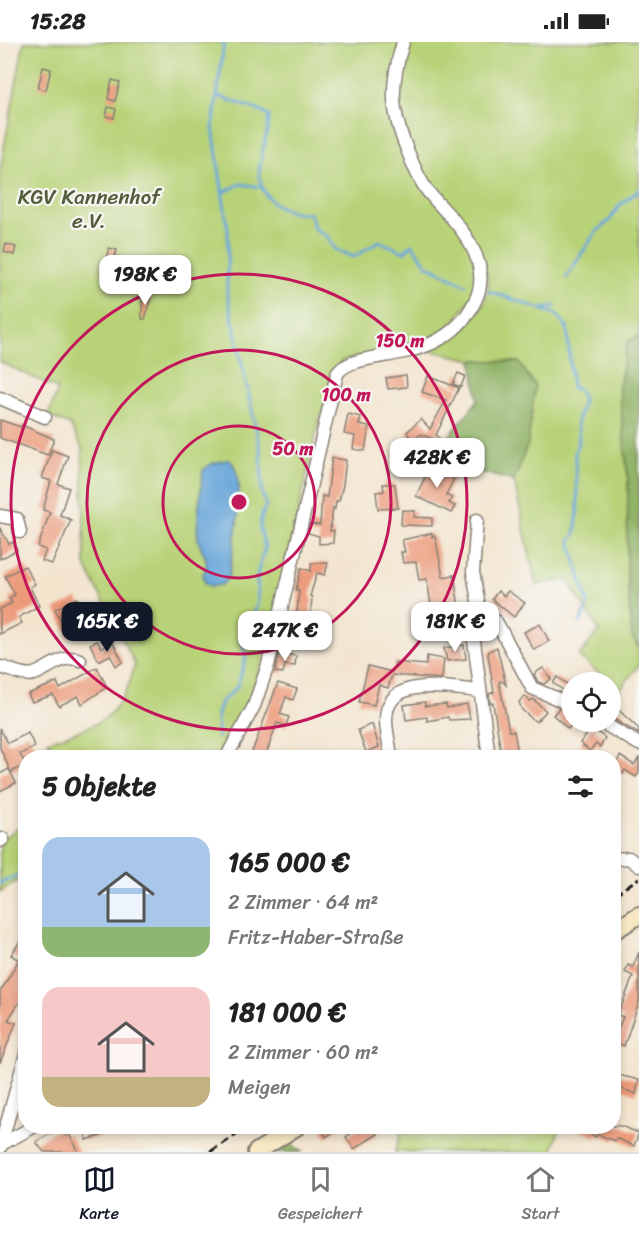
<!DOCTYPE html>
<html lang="de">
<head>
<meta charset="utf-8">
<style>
	:root { --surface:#fff; --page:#f6f6f6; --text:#222; --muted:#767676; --line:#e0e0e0; --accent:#111827 }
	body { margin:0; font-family:Sriracha,sans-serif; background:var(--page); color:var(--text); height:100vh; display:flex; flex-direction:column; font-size:22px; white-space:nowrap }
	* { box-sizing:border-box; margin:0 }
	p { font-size:20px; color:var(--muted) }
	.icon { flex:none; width:33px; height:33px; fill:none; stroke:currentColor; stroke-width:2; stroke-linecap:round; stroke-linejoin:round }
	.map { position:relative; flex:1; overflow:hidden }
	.drawer { position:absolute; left:18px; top:708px; width:603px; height:384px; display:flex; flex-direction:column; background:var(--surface); border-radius:24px; box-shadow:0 3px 9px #0003 }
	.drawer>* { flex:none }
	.tools { position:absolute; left:561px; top:630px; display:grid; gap:12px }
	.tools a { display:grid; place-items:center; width:60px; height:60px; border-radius:50%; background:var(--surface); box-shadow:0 3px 9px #0003; font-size:30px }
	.price { position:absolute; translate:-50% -51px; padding:0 14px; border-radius:12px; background:#fff; color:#222; font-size:20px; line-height:39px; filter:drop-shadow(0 2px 3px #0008) }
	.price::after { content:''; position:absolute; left:50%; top:36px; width:18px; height:14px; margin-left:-9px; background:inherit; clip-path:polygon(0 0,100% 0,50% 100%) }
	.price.on { background:var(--accent); color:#fff }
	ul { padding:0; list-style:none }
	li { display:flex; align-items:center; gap:18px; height:150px; padding:0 24px }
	li span { display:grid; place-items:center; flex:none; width:168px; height:120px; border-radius:18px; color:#555 }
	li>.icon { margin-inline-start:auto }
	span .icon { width:72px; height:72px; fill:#fffc; stroke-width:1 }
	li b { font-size:26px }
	h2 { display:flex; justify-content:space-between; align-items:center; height:72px; padding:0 24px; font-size:26px }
	.status { display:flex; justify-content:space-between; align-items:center; height:42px; padding:0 30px; background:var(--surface); direction:ltr }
	.status svg { height:16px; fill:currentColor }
	.dock { display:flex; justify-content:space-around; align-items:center; height:84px; border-top:2px solid var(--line); background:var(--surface); font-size:16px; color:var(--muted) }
	.dock a { display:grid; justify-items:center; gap:3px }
	.dock .on { color:var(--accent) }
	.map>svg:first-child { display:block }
</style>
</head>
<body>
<div class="status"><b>15:28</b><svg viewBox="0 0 49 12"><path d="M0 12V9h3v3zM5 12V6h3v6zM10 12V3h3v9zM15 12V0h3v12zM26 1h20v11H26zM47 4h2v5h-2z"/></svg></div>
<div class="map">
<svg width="639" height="1110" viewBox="0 0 639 1110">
	<rect width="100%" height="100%" fill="#f6f6f2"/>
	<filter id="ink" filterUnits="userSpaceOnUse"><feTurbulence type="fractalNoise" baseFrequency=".0167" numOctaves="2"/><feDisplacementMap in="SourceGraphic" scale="12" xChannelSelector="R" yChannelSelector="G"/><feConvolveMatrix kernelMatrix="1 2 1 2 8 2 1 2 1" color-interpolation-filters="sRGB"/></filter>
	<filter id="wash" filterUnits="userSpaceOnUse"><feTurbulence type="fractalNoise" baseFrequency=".008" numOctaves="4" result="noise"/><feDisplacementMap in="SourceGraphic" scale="24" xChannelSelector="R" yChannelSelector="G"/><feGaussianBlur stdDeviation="1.35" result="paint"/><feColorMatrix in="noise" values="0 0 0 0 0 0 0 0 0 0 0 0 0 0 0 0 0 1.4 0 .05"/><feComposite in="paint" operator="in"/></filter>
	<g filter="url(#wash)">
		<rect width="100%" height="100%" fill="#f3e4ce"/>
		<!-- green -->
		<g fill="#b8d277" stroke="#6a774a" stroke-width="1.5">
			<path d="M24 0H400L396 58 407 0H639V294L627 300 619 346 628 437 627 533 632 594 639 606V623L619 649 579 614 599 589 567 537 536 543 514 439 528 401 519 320 472 318 429 308C455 295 488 274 488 240 488 233 485 224 483 217 477 230 477 241 473 253 471 258 465 264 462 269 434 311 385 307 341 319L319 379 267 607 249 660 222 715H56L48 699C98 683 122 678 135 622L85 523 82 406 70 383 48 374 58 347 0 320V127Z"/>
			<path d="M25 781V834L0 850V799Z"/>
			<path d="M403 1084H560V1085L552 1110H395Z"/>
		</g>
		<!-- forest -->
		<g fill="#92b468" stroke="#576842" stroke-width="1.5">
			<path d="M639 294V606L632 595 627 533 628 437 619 346 627 300Z"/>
			<path d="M472 318 519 320 535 344 528 401 514 439 462 425 436 411 478 358Z"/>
			<path d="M288 1099 302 1110H272Z"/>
		</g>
		<!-- water -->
		<path fill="#67a6d9" stroke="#42617a" stroke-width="1.5" d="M229 417C250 436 232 509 229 535L222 543 211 544 205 541 203 532C212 516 201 512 198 496 195 482 202 445 203 428L211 422Z"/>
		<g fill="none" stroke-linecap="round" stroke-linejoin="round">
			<!-- stream -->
			<g stroke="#67a6d9" stroke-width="3">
				<path d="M218 54 256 67 269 74C269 104 244 138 275 162 285 169 297 172 310 171L314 186 328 195 336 208 354 215 379 199 404 210 412 202 427 223 466 243"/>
				<path d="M223 149H227L240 142 261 145"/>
				<path d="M566 236 595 191 610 178 620 163 639 148"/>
				<path d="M488 249 556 272 567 285 572 345 579 348 583 358 577 380 579 398 575 411 578 468 575 492 570 499 588 562 580 581"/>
				<path d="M542 267 555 264"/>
				<path d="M218 696 217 672 221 660 237 645 246 616 243 604 258 560 257 533 265 505 260 487 261 476 266 463 262 450 261 411 227 251 228 189 213 86 224 0"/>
				<path d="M0 841 26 830"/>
			</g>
		</g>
		<g id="blocks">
			<!-- building -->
			<g fill="#ec9a79">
				<path d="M43 25 51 27 46 48 38 46Z"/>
				<path d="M112 38 120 40 115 59 108 57Z"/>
				<path d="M108 65 116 67 114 76 106 74Z"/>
				<path d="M6 202 16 205 14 213 4 210Z"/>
				<path d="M109 206 117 208 110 231 103 229Z"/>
				<path d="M142 253 151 255 145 277H142Z"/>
				<path d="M458 331 465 334 461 345 453 342Z"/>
				<path d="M406 333 407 345 388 347 386 336Z"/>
				<path d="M428 334 459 346 436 393 444 402 421 392 412 399 407 390 421 377 430 387 446 358 422 350Z"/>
				<path d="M348 372 361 375 359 383 369 385 365 409 353 407 355 394 344 392Z"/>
				<path d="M0 378 21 385 22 383 54 397 48 413 0 396Z"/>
				<path d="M52 408 68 414 58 442 69 446 60 473 71 478 52 522 42 519 46 508 38 505 50 470 43 468 51 439 42 436Z"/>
				<path d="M332 416 346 418 343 443 339 459H336L335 467 333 466 330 489H334L333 501 319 502V494L308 491 310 482 320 483 322 454 327 455Z"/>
				<path d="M431 423 455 434 446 453 452 456 449 461 455 464 451 471 416 454Z"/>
				<path d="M383 442H395L398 466 378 467 376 450 384 449Z"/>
				<path d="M402 468 415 469 414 475 432 476V484L401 483Z"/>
				<path d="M0 486 9 502 13 500 17 508 0 517Z"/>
				<path d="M432 491V495L435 494 443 535 454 533 462 585 459 587 447 589 443 562 431 563 427 537 419 538 416 520 403 521 401 510H405L402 498Z"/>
				<path d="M311 521H328L325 533 317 531 310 554 312 555 310 581 314 587 313 600 295 598 297 579H290V571H297L299 548H296L301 526 311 529Z"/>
				<path d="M25 524 35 542 30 545 39 564 19 575 22 581 0 592V567L12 561 9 556 15 553 5 534Z"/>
				<path d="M498 549 504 554 508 549 525 561 514 575 492 557Z"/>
				<path d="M77 556 93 582 69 594 55 567Z"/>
				<path d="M540 582 549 599 534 608 524 590Z"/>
				<path d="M97 599 101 606 113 601 123 620 116 624 110 613 99 619 90 602Z"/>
				<path d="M464 603 466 617 447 619 444 606Z"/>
				<path d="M497 605 506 643 502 639 499 640 509 689H514L519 716H502L493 661H490L489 652 494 650 488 613 489 609Z"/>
				<path d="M279 611 296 614 295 624 285 623 283 631 275 630Z"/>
				<path d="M427 614 444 617 442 637 392 633 388 646 379 643 374 663 359 660 368 624 392 630 395 620 426 623Z"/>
				<path d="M97 625 107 645 82 662 78 654 59 664 53 653 32 660 28 652 57 640 60 647Z"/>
				<path d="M543 626 551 637 544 642 538 640 534 632Z"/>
				<path d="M557 635 570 644 566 650 553 641Z"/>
				<path d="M278 641 297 647 293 658 286 655 280 672 289 675 286 684 277 681 265 715 252 710Z"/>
				<path d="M525 654 530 659 533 657 546 669 536 680 522 668 519 660Z"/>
				<path d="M425 660V664L446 662 447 666 467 662 470 677 449 678 448 675 427 679V675L406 678 404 663Z"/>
				<path d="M610 660 639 687V692L613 677Z"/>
				<path d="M559 666 572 672V682L568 687 553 673Z"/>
				<path d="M372 682 379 705 366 710 358 688Z"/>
				<path d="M592 686 605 696 600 705 596 702 590 709 580 701Z"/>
				<path d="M0 687 8 701 28 691 35 705 20 712 26 723 11 730 0 706Z"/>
				<path d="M620 714 634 723 639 716V731L636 735 625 728 623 732 614 726Z"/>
				<path d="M9 727 16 741 0 749V732Z"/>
				<path d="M26 890V950L8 978 16 981 0 1021V950L19 918 11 913Z"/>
				<path d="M639 910V960L624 1004 614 1000V987L617 989 623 975 618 973 633 934 625 930 628 923 633 925Z"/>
				<path d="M614 1032 639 1038 636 1052 614 1044Z"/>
				<path d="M85 1084H98L101 1094 86 1098Z"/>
				<path d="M328 1084H343L326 1095 322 1088Z"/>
				<path d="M362 1084H374L378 1092 354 1107 346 1095Z"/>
				<path d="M571 1084H621L639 1091 634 1104 616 1096 615 1099 597 1092 596 1095Z"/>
				<path d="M61 1085 66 1094 69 1092 79 1110H44L36 1100Z"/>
			</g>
		</g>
	</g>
	<g filter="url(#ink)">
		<use href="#blocks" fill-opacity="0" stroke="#888075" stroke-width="1.5"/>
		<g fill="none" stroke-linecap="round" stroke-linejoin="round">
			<!-- street casing -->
			<g stroke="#888075" stroke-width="15">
				<g id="street">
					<path d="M0 356 45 375"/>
					<path d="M0 474 17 477 20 490"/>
					<path d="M477 478 473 530 480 570"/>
					<path d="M0 625C11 627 23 635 34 632 49 627 63 611 80 618"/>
					<path d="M601 680 639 702"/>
					<path d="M226 716 254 664 268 623 337 332C355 303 442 329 475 259 489 231 474 203 456 181 446 169 435 159 426 147 418 135 413 123 408 110 390 67 390 44 403 0"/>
					<path d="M391 716C390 703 386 690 386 678 386 631 451 647 480 649"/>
					<path d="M489 716 473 591 474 577 480 570 489 572 497 581 532 646 572 663"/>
					<path d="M0 799 3 797"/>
					<path d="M614 817 629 816 639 824"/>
					<path d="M0 1103 35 1084"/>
					<path d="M0 1106 26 1012"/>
				</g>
			</g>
			<!-- secondary casing -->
			<g stroke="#888075" stroke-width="20">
				<g id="secondary">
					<path d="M614 889 639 873"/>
					<path d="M256 1110 298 1084"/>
				</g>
			</g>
			<!-- street -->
			<use href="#street" stroke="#fff" stroke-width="12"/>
			<!-- secondary -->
			<use href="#secondary" stroke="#f7e8c3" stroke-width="16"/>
			<!-- rail -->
			<g stroke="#1c1c1c" stroke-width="3" stroke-dasharray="9 4.5" stroke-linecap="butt">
				<path d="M614 853 639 836"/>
				<path d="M210 1110 250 1084"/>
			</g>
		</g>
	</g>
	<!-- distance rings -->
	<g fill="none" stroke="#c2185b" stroke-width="3">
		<circle cx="239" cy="460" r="76"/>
		<circle cx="239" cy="460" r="152"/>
		<circle cx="239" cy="460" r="228"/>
	</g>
	<g text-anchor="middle" stroke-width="4.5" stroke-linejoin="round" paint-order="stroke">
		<!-- park labels -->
		<g font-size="21" fill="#535c3c" stroke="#f6f6f2">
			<text x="89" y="162">KGV Kannenhof<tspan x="89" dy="24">e.V.</tspan></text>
		</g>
	</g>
	<circle cx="239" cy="460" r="9" fill="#c2185b" stroke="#f6f6f2" stroke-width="3"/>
	<g font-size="18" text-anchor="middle" font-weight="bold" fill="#c2185b" stroke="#f6f6f2" stroke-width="4.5" stroke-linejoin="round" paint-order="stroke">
		<text x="400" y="305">150 m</text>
		<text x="346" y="359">100 m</text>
		<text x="293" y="413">50 m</text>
	</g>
</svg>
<div class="tools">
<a><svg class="icon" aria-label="locate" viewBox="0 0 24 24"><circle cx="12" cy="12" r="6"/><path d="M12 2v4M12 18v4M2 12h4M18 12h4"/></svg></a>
</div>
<b class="price" style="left:145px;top:264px">198K €</b>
<b class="price" style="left:437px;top:447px">428K €</b>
<b class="price on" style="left:107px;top:611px">165K €</b>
<b class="price" style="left:455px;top:611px">181K €</b>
<b class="price" style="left:285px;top:620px">247K €</b>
<section class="drawer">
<h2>5 Objekte<svg class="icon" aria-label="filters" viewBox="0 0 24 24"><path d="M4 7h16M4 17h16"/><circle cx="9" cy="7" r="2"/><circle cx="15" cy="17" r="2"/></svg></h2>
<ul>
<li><span style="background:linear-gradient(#a9c7e8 75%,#8fb573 0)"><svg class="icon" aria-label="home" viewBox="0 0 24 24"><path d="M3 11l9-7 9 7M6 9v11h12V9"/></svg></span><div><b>165 000 €</b><p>2 Zimmer · 64 m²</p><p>Fritz-Haber-Straße</p></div></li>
<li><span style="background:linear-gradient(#f6c9c9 75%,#c2b280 0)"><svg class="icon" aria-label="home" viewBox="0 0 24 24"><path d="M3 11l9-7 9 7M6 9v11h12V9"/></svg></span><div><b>181 000 €</b><p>2 Zimmer · 60 m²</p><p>Meigen</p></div></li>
</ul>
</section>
</div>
<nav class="dock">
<a class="on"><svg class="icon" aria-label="map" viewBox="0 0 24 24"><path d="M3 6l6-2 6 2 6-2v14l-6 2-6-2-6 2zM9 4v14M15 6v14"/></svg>Karte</a>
<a><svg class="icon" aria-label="saved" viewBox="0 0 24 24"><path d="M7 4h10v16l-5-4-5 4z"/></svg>Gespeichert</a>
<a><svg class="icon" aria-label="home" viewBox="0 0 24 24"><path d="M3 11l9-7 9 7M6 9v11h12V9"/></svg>Start</a>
</nav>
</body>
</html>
